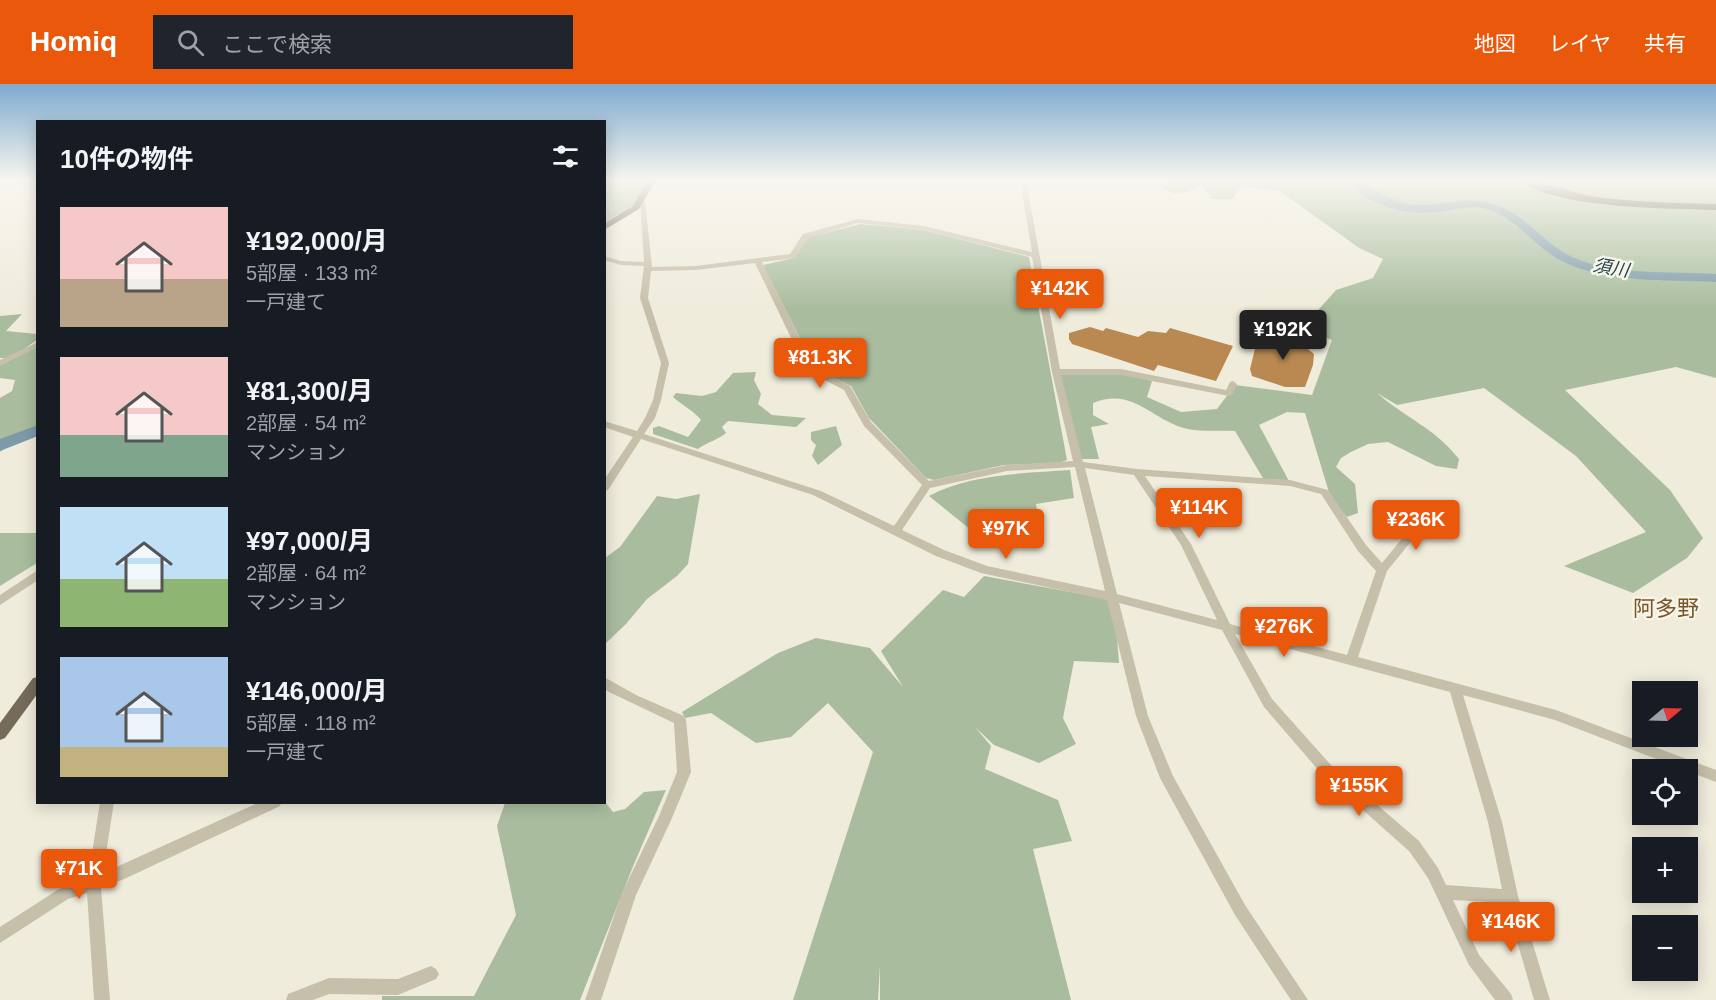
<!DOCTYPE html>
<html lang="ja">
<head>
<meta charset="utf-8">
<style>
	:root { --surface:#171b24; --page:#20242c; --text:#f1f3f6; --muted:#9ea1a6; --accent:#ea580c }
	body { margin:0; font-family:Arial,"Noto Sans JP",sans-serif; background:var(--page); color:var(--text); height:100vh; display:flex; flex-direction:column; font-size:22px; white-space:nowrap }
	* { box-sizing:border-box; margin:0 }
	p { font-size:20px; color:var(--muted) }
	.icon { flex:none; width:33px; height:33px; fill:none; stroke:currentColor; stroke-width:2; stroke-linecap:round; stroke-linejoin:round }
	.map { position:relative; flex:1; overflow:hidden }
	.drawer { position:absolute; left:36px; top:36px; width:570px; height:684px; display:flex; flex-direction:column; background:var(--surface); border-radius:0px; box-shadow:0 3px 15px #0003 }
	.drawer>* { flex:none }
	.needle { width:39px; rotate:71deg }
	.controls { position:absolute; left:1632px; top:597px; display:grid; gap:12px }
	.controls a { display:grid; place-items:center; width:66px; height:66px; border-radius:0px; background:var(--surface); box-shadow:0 3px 15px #0003; font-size:30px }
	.price { position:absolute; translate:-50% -51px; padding:0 14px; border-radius:6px; background:var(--accent); color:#fff; font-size:20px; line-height:39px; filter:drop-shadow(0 2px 3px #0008) }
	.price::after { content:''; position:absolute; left:50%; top:36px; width:18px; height:14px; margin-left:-9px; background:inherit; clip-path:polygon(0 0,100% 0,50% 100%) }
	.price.selected { background:#222; color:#fff }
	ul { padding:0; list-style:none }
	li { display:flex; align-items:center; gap:18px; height:150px; padding:0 24px }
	li span { display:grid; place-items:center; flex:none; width:168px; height:120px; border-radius:0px; color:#555 }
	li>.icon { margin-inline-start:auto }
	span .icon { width:72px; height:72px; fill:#fffc; stroke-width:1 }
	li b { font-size:26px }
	h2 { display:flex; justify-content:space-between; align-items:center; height:72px; padding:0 24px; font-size:26px }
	header { display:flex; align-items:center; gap:36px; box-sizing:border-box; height:84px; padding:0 30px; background:var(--accent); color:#fff }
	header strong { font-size:28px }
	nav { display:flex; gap:33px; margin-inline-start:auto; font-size:21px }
	.search { width:420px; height:54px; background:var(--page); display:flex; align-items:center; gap:15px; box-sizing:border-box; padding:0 21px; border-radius:0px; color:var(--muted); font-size:22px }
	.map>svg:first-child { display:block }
</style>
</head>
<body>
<header>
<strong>Homiq</strong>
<div class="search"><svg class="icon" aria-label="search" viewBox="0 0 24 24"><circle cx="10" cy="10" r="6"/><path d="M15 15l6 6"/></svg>ここで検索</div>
<nav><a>地図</a><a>レイヤ</a><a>共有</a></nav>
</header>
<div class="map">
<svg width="1716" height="916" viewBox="0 0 1716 916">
	<rect width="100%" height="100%" fill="#efecdc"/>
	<!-- green -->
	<g fill="#a9bd9e">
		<path d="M605 96H647C641 119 627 129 605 136Z"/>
		<path d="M1163 96H1716V294L1676 283 1565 306 1670 406 1703 454 1687 474 1633 509 1564 482 1646 448 1576 372 1484 304 1397 321 1377 309C1404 333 1435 344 1459 375L1457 385 1436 382 1388 358 1368 360 1351 368 1341 374 1336 383 1355 400 1358 429 1347 433 1331 415 1305 329 1287 328 1259 341 1290 399 1264 396 1235 347C1220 346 1203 348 1188 345 1152 337 1133 302 1093 319V331L1109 340 1091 343 1099 375H1078L1059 288 1108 286 1152 297 1147 313 1181 328 1217 325 1235 301 1312 311 1332 256 1302 244 1336 206 1373 194 1383 175 1359 164 1280 107 1241 103 1232 115H1212L1201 101C1186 110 1176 114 1162 103Z"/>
		<path d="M861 140 924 146 1029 173 1067 376 1059 379 1004 381 934 396 926 394 869 334 851 302 815 284 763 181 794 174 809 153Z"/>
		<path d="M22 230 6 247 37 250V256L11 274H0V232Z"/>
		<path d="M37 262V346L17 353 0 368V314L12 307 15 296 0 294V280Z"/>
		<path d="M756 288 754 296 761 310 758 320 772 331 806 334 796 343 728 337 722 343 726 349C720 355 707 358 698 365L653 350V344L659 342 688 353 701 336C693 326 683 322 673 313L676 309 702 312 716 308 733 289Z"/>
		<path d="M836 342 842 361 818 381 812 372 816 361 811 356V348Z"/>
		<path d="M1070 386 1074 414 1036 420 1037 426 971 446 929 412C968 390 1027 389 1070 386Z"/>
		<path d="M700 410 688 480 677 492 647 515 626 540 605 560V474L620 463 657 412 676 415Z"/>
		<path d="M0 449H38L37 479 0 502Z"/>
		<path d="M984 492 1114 516 1119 579 1074 577 1063 634 1076 660 1039 679 994 661 975 643 991 662 985 685 1058 716 1072 757 1033 765 1071 916H880V882L878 916H793L873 668 828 619 791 653 756 659 711 629 685 634 682 628 778 569 816 554 870 564 903 603 881 567 943 506 964 513Z"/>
		<path d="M666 706 634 780 580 916H382V912H474L516 831 497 742 505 719 605 718 613 728 625 725 644 708Z"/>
	</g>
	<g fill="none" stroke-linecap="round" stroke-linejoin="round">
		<!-- river -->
		<g fill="#7e9aa9" fill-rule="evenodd">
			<path d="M1346 96C1367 96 1385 116 1408 120 1435 125 1462 111 1489 119 1526 128 1540 158 1572 173 1615 192 1669 187 1716 190V198C1666 195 1608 200 1562 177 1533 163 1517 132 1483 124 1468 121 1453 126 1438 128 1406 132 1367 121 1346 96Z"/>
			<path d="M38 341V352L0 367V355Z"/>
		</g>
	</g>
	<!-- building -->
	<g fill="#b98951">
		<path d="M1090 243 1103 247 1106 244 1138 253 1148 247 1166 249 1170 244 1233 262 1216 297 1158 281 1154 287 1072 260 1069 255V249Z"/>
		<path d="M1274 248 1310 257 1308 265 1314 270 1313 281 1305 303H1285L1252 292 1250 285 1255 265 1265 256 1272 255Z"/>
	</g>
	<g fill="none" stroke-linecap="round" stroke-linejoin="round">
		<!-- minor -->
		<g fill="#c6bfaa" fill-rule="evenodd">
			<path d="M1020 96H1026L1060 285H1121L1226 306 1230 298 1233 297 1237 300 1232 311 1229 312 1121 291H1061L1083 378 1137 385 1290 396 1328 406 1366 461 1382 479 1423 429H1431L1432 431 1431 433 1387 487 1358 573 1556 626 1716 686V698L1555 636 1463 611 1502 738 1518 812 1550 916H1534L1506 819 1453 816 1479 871 1511 910 1513 916H1495L1469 881 1428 794 1409 767 1320 688 1264 623 1222 546 1119 519 1148 632 1173 692 1245 821 1308 916H1291L1235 831 1160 694 1136 632 1107 516 981 489 936 472 813 411 641 355 608 406 604 407V396L633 353 604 343V337L637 347 645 334 653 316 661 279 640 214 644 182 621 181 604 176V172L621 177 644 178 640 116 645 117 652 183 696 182 790 170 803 150 858 135 924 142 1032 168ZM858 139 924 146 1032 173 1052 288 1073 377 1007 381 929 397 871 338 850 302 814 283 762 178 795 174 809 154ZM755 179 807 287 844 306 864 342 922 401 894 442 821 407 644 350 655 334 661 316 669 279 648 214 651 187 696 186ZM1075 383 1105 507 987 482 944 466 902 446 930 404 1007 387ZM1085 384 1134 391 1181 461 1217 536 1117 510ZM1145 392 1290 402 1321 410 1358 467 1376 487 1347 571 1230 540 1191 460ZM1235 550 1450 608 1488 738 1502 805 1446 801 1438 784 1419 757 1330 680 1272 615Z"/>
			<path d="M625 130 627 131V133L604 139V135Z"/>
			<path d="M38 258V263L0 282V276Z"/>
			<path d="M38 486V496L0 521V511Z"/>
			<path d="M604 593 636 611 684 632 686 636 691 688 672 734 636 811 601 916H585L622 809 659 732 677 688 674 639 609 608 604 605Z"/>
			<path d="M100 718H114L103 789 260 718H281L280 722 122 796 101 803 110 916H94L87 809 68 815 0 859V843L59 805 88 795Z"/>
			<path d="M431 882 436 885 439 890 436 895 398 911 329 910 313 916H286L288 910 329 894 398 895Z"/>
		</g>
		<!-- major -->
		<g fill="#746b5b" fill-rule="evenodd">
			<path d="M648 96H656L639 125 604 146V140L633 122Z"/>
			<path d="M38 593V609L5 654 0 656V639L33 594Z"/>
		</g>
		<!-- highway -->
		<path fill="#544c40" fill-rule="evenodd" d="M1519 96C1545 96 1570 109 1596 113 1636 118 1676 119 1716 120V126C1668 124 1557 125 1519 96Z"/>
	</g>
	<!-- sky -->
	<linearGradient id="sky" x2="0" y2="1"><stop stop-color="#7daacf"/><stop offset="0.43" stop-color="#f8f6ef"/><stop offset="1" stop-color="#f8f6ef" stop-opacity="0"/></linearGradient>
	<rect width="1716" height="224" fill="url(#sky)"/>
	<g text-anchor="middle" stroke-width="5" stroke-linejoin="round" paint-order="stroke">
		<!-- far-water labels -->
		<g font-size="18" font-style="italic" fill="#224051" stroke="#f7f5e8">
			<text transform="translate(1611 184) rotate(9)" y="6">須川</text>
		</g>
		<!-- quarter labels -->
		<g font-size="22" fill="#7a552a" stroke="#f7f5e8">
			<text x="1666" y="532">阿多野</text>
		</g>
	</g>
</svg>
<div class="controls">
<a><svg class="needle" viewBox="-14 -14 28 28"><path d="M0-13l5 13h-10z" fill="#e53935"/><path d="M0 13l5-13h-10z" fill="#9ea1a6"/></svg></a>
<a><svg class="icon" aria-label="locate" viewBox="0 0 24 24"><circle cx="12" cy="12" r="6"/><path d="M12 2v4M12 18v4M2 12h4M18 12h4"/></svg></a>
<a>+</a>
<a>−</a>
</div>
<b class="price" style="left:1060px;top:236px">¥142K</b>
<b class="price selected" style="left:1283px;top:277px">¥192K</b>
<b class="price" style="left:820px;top:305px">¥81.3K</b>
<b class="price" style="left:1199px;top:455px">¥114K</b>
<b class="price" style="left:1416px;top:467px">¥236K</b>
<b class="price" style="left:1006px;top:476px">¥97K</b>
<b class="price" style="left:1284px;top:574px">¥276K</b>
<b class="price" style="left:1359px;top:733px">¥155K</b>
<b class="price" style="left:79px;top:816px">¥71K</b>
<b class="price" style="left:1511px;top:869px">¥146K</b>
<section class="drawer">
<h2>10件の物件<svg class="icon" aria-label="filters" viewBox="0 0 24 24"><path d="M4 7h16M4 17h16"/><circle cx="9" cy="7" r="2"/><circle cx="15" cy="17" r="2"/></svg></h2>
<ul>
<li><span style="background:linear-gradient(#f6c9c9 60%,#b9a48a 0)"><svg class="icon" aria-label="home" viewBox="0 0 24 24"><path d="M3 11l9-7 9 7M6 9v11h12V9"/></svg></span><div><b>¥192,000/月</b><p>5部屋 · 133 m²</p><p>一戸建て</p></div></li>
<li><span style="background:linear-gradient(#f6c9c9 65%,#7fa58c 0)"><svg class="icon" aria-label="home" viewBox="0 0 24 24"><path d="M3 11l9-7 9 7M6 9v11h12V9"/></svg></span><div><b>¥81,300/月</b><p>2部屋 · 54 m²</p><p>マンション</p></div></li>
<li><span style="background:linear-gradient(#bfe0f5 60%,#8fb573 0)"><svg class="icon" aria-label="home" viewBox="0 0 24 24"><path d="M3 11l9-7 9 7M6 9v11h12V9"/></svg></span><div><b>¥97,000/月</b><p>2部屋 · 64 m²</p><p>マンション</p></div></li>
<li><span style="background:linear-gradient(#a9c7e8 75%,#c2b280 0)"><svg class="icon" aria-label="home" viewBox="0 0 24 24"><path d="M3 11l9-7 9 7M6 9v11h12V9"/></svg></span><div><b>¥146,000/月</b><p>5部屋 · 118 m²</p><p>一戸建て</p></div></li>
</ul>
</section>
</div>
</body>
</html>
